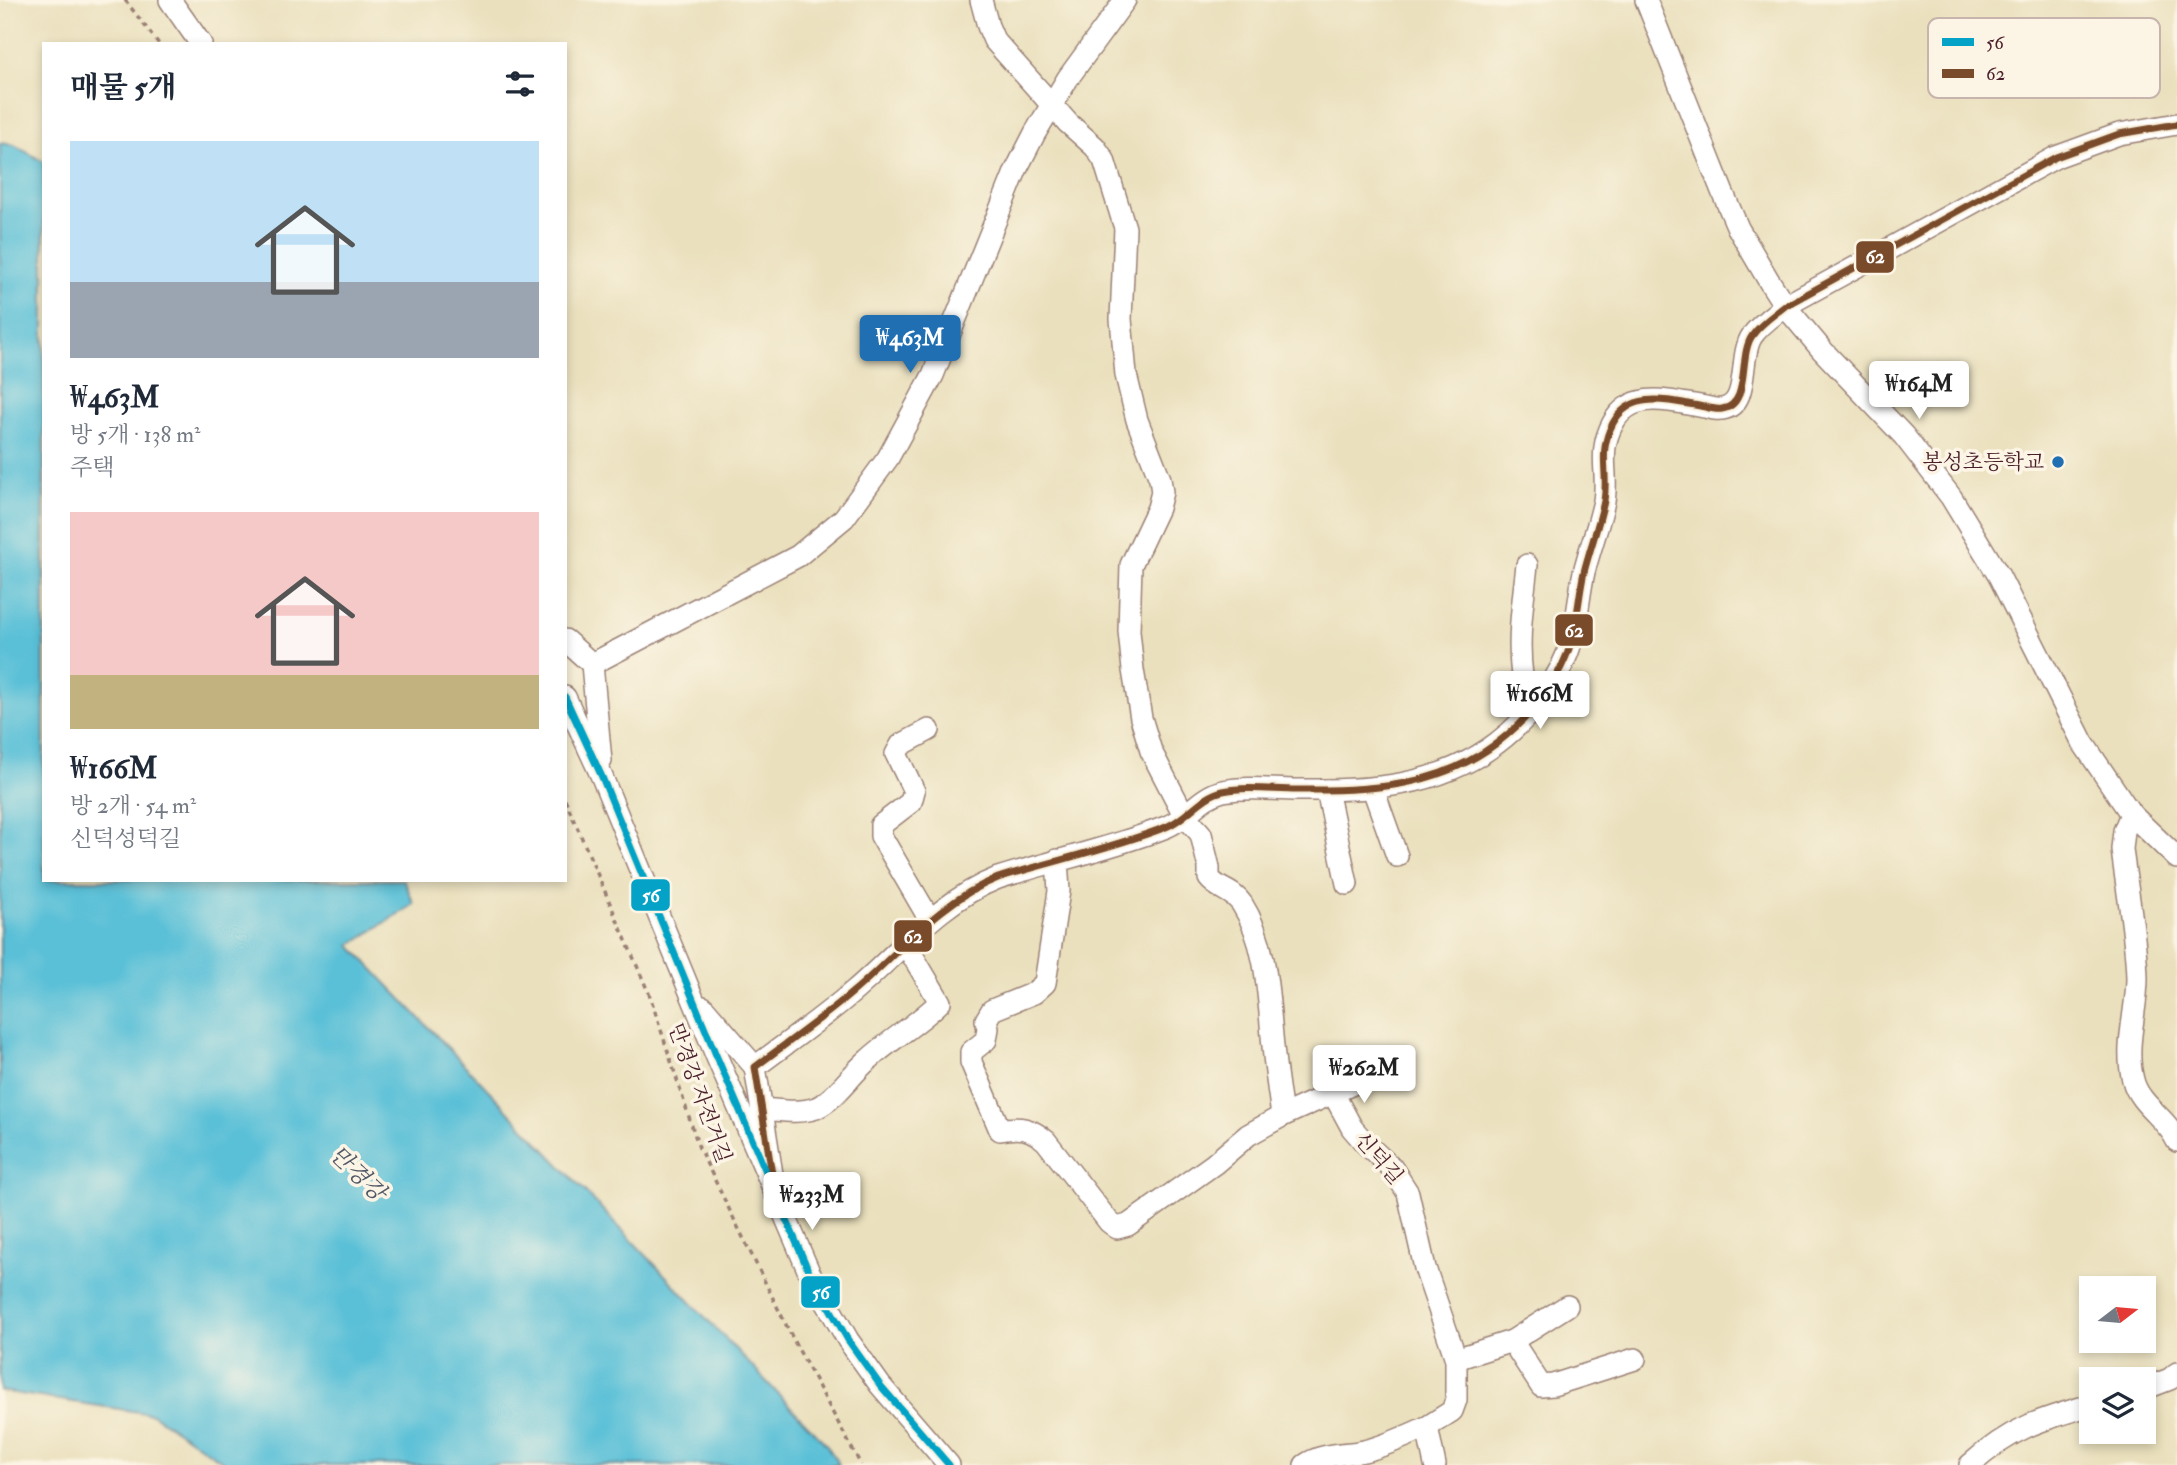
<!DOCTYPE html>
<html lang="ko">
<head>
<meta charset="utf-8">
<style>
	:root { --surface:#fff; --page:#f2f2f3; --text:#1f2937; --muted:#747a83; --accent:#1f6fb2 }
	body { margin:0; font-family:"IM FELL Double Pica","Noto Serif KR",serif; background:var(--page); color:var(--text); height:100vh; display:flex; flex-direction:column; font-size:26px; white-space:nowrap }
	* { box-sizing:border-box; margin:0 }
	p { font-size:23px; color:var(--muted) }
	.icon { flex:none; width:38px; height:38px; fill:none; stroke:currentColor; stroke-width:2; stroke-linecap:round; stroke-linejoin:round }
	.map { position:relative; flex:1; overflow:hidden }
	.sheet { position:absolute; left:42px; top:42px; width:525px; height:840px; display:flex; flex-direction:column; background:var(--surface); border-radius:0px; box-shadow:0 4px 10px #0003 }
	.sheet>* { flex:none }
	.needle { width:46px; rotate:74deg }
	.controls { position:absolute; left:2079px; top:1276px; display:grid; gap:14px }
	.controls a { display:grid; place-items:center; width:77px; height:77px; border-radius:0px; background:var(--surface); box-shadow:0 4px 10px #0003; font-size:35px }
	.price { position:absolute; translate:-50% -60px; padding:0 16px; border-radius:7px; background:#fff; color:#222; font-size:23px; line-height:46px; filter:drop-shadow(0 2px 4px #0008) }
	.price::after { content:''; position:absolute; left:50%; top:42px; width:21px; height:16px; margin-left:-10px; background:inherit; clip-path:polygon(0 0,100% 0,50% 100%) }
	.price.current { background:var(--accent); color:#fff }
	ul { padding:0; list-style:none }
	li { display:grid; align-content:center; gap:14px; height:371px; padding:0 28px }
	li span { display:grid; place-items:center; height:217px; border-radius:0px; color:#555 }
	li>.icon { margin-inline-start:auto }
	span .icon { width:126px; height:126px; fill:#fffc; stroke-width:1 }
	li b { font-size:30px }
	h2 { display:flex; justify-content:space-between; align-items:center; height:84px; padding:0 28px; font-size:30px }
	.map>svg:first-child { display:block }
</style>
</head>
<body>
<div class="map">
<svg width="2177" height="1465" viewBox="0 0 2177 1465">
	<rect width="100%" height="100%" fill="#fcf5e5"/>
	<filter id="ink" filterUnits="userSpaceOnUse"><feTurbulence type="fractalNoise" baseFrequency=".0143" numOctaves="2"/><feDisplacementMap in="SourceGraphic" scale="14" xChannelSelector="R" yChannelSelector="G"/><feConvolveMatrix kernelMatrix="1 2 1 2 8 2 1 2 1" color-interpolation-filters="sRGB"/></filter>
	<filter id="wash" filterUnits="userSpaceOnUse"><feTurbulence type="fractalNoise" baseFrequency=".00686" numOctaves="4" result="noise"/><feDisplacementMap in="SourceGraphic" scale="28" xChannelSelector="R" yChannelSelector="G"/><feGaussianBlur stdDeviation="1.57" result="paint"/><feColorMatrix in="noise" values="0 0 0 0 0 0 0 0 0 0 0 0 0 0 0 0 0 1.4 0 .05"/><feComposite in="paint" operator="in"/></filter>
	<g filter="url(#wash)">
		<rect width="100%" height="100%" fill="#eae0bd"/>
		<!-- water -->
		<path fill="#5ac0d7" stroke="#527081" stroke-width="2" d="M0 143 14 145 44 162V880H404L414 904 350 945 826 1444 839 1465H228L152 1414 0 1391Z"/>
	</g>
	<g filter="url(#ink)">
		<g fill="none" stroke-linecap="round" stroke-linejoin="round">
			<!-- minor casing -->
			<g stroke="#9a8074" stroke-width="24">
				<g id="minor">
					<path d="M170 0 201 44"/>
					<path d="M981 0 988 26 994 40 1068 123 1095 147 1104 160 1125 228 1121 319 1126 375 1137 420 1160 479 1162 492 1158 508 1131 565 1129 631 1133 670 1141 718 1151 751 1184 815 1201 834 1209 868V878C1218 890 1233 890 1242 904 1268 945 1268 998 1273 1046 1275 1069 1279 1092 1282 1116L1333 1093 1352 1128 1365 1143 1392 1168 1408 1193 1425 1268 1456 1359V1400L1452 1411 1427 1427 1435 1465"/>
					<path d="M1646 0 1722 191 1738 228 1769 281 1785 306 1822 350 1904 436 1951 497 1999 576 2083 743 2131 814 2177 858"/>
					<path d="M1527 565C1523 601 1517 639 1522 676 1524 687 1529 698 1533 708"/>
					<path d="M565 640 592 664 601 761"/>
					<path d="M592 664 798 556 844 518 888 458 933 375 1016 170 1035 133 1068 78 1125 0"/>
					<path d="M565 697 602 777 716 1055 809 1272 848 1340 880 1385 949 1465"/>
					<path d="M929 730 901 745 896 754 914 791 911 802 881 825V836L930 920"/>
					<path d="M1373 789 1397 856"/>
					<path d="M1327 790 1347 884"/>
					<path d="M2131 814 2124 831 2122 849C2127 892 2136 935 2137 978 2137 1012 2124 1046 2133 1080 2139 1105 2167 1118 2177 1141"/>
					<path d="M1057 860 1059 891 1045 983 1034 993 992 1010 986 1020 988 1028 986 1040 971 1052V1062L1000 1130C1020 1126 1031 1128 1046 1141L1109 1222 1117 1228 1128 1225 1214 1164 1248 1135 1282 1116"/>
					<path d="M703 1007 755 1067"/>
					<path d="M1333 1093 1383 1070"/>
					<path d="M761 1109C779 1110 799 1114 816 1108 836 1099 851 1074 868 1060 891 1039 918 1024 940 1002L905 943"/>
					<path d="M775 1193 755 1067C788 1042 823 1018 854 991 901 951 939 901 998 878 1052 861 1113 848 1166 827 1187 819 1200 796 1223 791 1247 786 1273 790 1297 790 1367 791 1438 788 1497 743 1529 719 1562 678 1572 639 1578 617 1579 594 1584 572 1590 548 1599 525 1604 501 1609 471 1597 453 1613 423 1632 388 1672 402 1705 407 1709 408 1717 410 1722 409 1751 405 1738 356 1752 336 1760 324 1774 315 1785 306L2056 157 2119 134 2177 124"/>
					<path d="M1512 1341 1541 1386 1553 1385 1635 1359"/>
					<path d="M1456 1359 1512 1341 1567 1306"/>
					<path d="M2144 1389 2170 1379 2177 1373"/>
					<path d="M1305 1465C1322 1453 1344 1455 1364 1451 1386 1446 1406 1436 1427 1427"/>
					<path d="M1970 1465C2011 1428 2039 1420 2091 1405"/>
				</g>
			</g>
			<!-- path -->
			<g stroke="#9a8074" stroke-width="3.5" stroke-dasharray="5 5" stroke-linecap="butt">
				<path d="M125 0 159 44"/>
				<path d="M565 799 650 996 699 1148 795 1343 861 1465"/>
			</g>
			<!-- minor -->
			<use href="#minor" stroke="#fff" stroke-width="21"/>
			<!-- bus-1 casing -->
			<g stroke="#fcf5e5" stroke-width="12">
				<path id="bus-1" d="M565 697 602 777 716 1055 809 1272 848 1340 880 1385 949 1465"/>
			</g>
			<!-- bus-2 casing -->
			<g stroke="#fcf5e5" stroke-width="12">
				<path id="bus-2" d="M775 1193 755 1067C788 1042 823 1018 854 991 901 951 939 901 998 878 1052 861 1113 848 1166 827 1187 819 1200 796 1223 791 1247 786 1273 790 1297 790 1367 791 1438 788 1497 743 1529 719 1562 678 1572 639 1578 617 1579 594 1584 572 1590 548 1599 525 1604 501 1609 471 1597 453 1613 423 1632 388 1672 402 1705 407 1709 408 1717 410 1722 409 1751 405 1738 356 1752 336 1760 324 1774 315 1785 306L2056 157 2119 134 2177 124"/>
			</g>
			<!-- bus-1 -->
			<use href="#bus-1" stroke="#04a2c6" stroke-width="7"/>
			<!-- bus-2 -->
			<use href="#bus-2" stroke="#7a4b2a" stroke-width="7"/>
		</g>
	</g>
	<!-- markers -->
	<circle fill="#1f6fb2" stroke="#fcf5e5" stroke-width="2.5" cx="2058" cy="462" r="7"/>
	<g text-anchor="middle" stroke-width="7" stroke-linejoin="round" paint-order="stroke">
		<!-- poi labels -->
		<g font-size="21" fill="#4a1f2b" stroke="#fcf5e5" text-anchor="end">
			<text x="2044" y="469">봉성초등학교</text>
		</g>
		<!-- street labels -->
		<g font-size="21" fill="#4a1f2b" stroke="#fcf5e5">
			<text transform="translate(700 1093) rotate(70)" y="7">만경강 자전거길</text>
			<text transform="translate(1379 1158) rotate(49)" y="7">신덕길</text>
		</g>
		<!-- water labels -->
		<g font-size="23" font-style="italic" fill="#505767" stroke="#fcf5e5">
			<text transform="translate(358 1173) rotate(44)" y="8">만경강</text>
		</g>
	</g>
	<!-- legend -->
	<rect x="1928" y="18" width="232" height="80" rx="10" fill="#fcf5e5" stroke="#c7b5ad" stroke-width="2"/>
	<rect x="1942" y="38" width="32" height="8" fill="#04a2c6"/>
	<rect x="1942" y="69" width="32" height="9" fill="#7a4b2a"/>
	<g font-size="19" fill="#4a1f2b">
		<text x="1986" y="49">56</text>
		<text x="1986" y="80">62</text>
	</g>
	<g stroke="#fcf5e5" stroke-width="2.5">
		<rect x="1855" y="240" width="40" height="34" rx="7" fill="#7a4b2a"/>
		<rect x="1554" y="613" width="40" height="34" rx="7" fill="#7a4b2a"/>
		<rect x="630" y="878" width="41" height="34" rx="7" fill="#04a2c6"/>
		<rect x="893" y="919" width="40" height="34" rx="7" fill="#7a4b2a"/>
		<rect x="800" y="1275" width="41" height="34" rx="7" fill="#04a2c6"/>
	</g>
	<g font-size="19" text-anchor="middle" font-weight="bold" fill="#fff">
		<text x="1875" y="263">62</text>
		<text x="1574" y="637">62</text>
		<text x="651" y="902">56</text>
		<text x="913" y="943">62</text>
		<text x="821" y="1299">56</text>
	</g>
</svg>
<div class="controls">
<a><svg class="needle" viewBox="-14 -14 28 28"><path d="M0-13l5 13h-10z" fill="#e53935"/><path d="M0 13l5-13h-10z" fill="#747a83"/></svg></a>
<a><svg class="icon" aria-label="layers" viewBox="0 0 24 24"><path d="M12 4l9 5-9 5-9-5zM3 14l9 5 9-5"/></svg></a>
</div>
<b class="price current" style="left:910px;top:375px">₩463M</b>
<b class="price" style="left:1919px;top:421px">₩164M</b>
<b class="price" style="left:1540px;top:731px">₩166M</b>
<b class="price" style="left:1364px;top:1105px">₩262M</b>
<b class="price" style="left:812px;top:1232px">₩233M</b>
<section class="sheet">
<h2>매물 5개<svg class="icon" aria-label="filters" viewBox="0 0 24 24"><path d="M4 7h16M4 17h16"/><circle cx="9" cy="7" r="2"/><circle cx="15" cy="17" r="2"/></svg></h2>
<ul>
<li><span style="background:linear-gradient(#bfe0f5 65%,#9aa5b1 0)"><svg class="icon" aria-label="home" viewBox="0 0 24 24"><path d="M3 11l9-7 9 7M6 9v11h12V9"/></svg></span><div><b>₩463M</b><p>방 5개 · 138 m²</p><p>주택</p></div></li>
<li><span style="background:linear-gradient(#f6c9c9 75%,#c2b280 0)"><svg class="icon" aria-label="home" viewBox="0 0 24 24"><path d="M3 11l9-7 9 7M6 9v11h12V9"/></svg></span><div><b>₩166M</b><p>방 2개 · 54 m²</p><p>신덕성덕길</p></div></li>
</ul>
</section>
</div>
</body>
</html>
